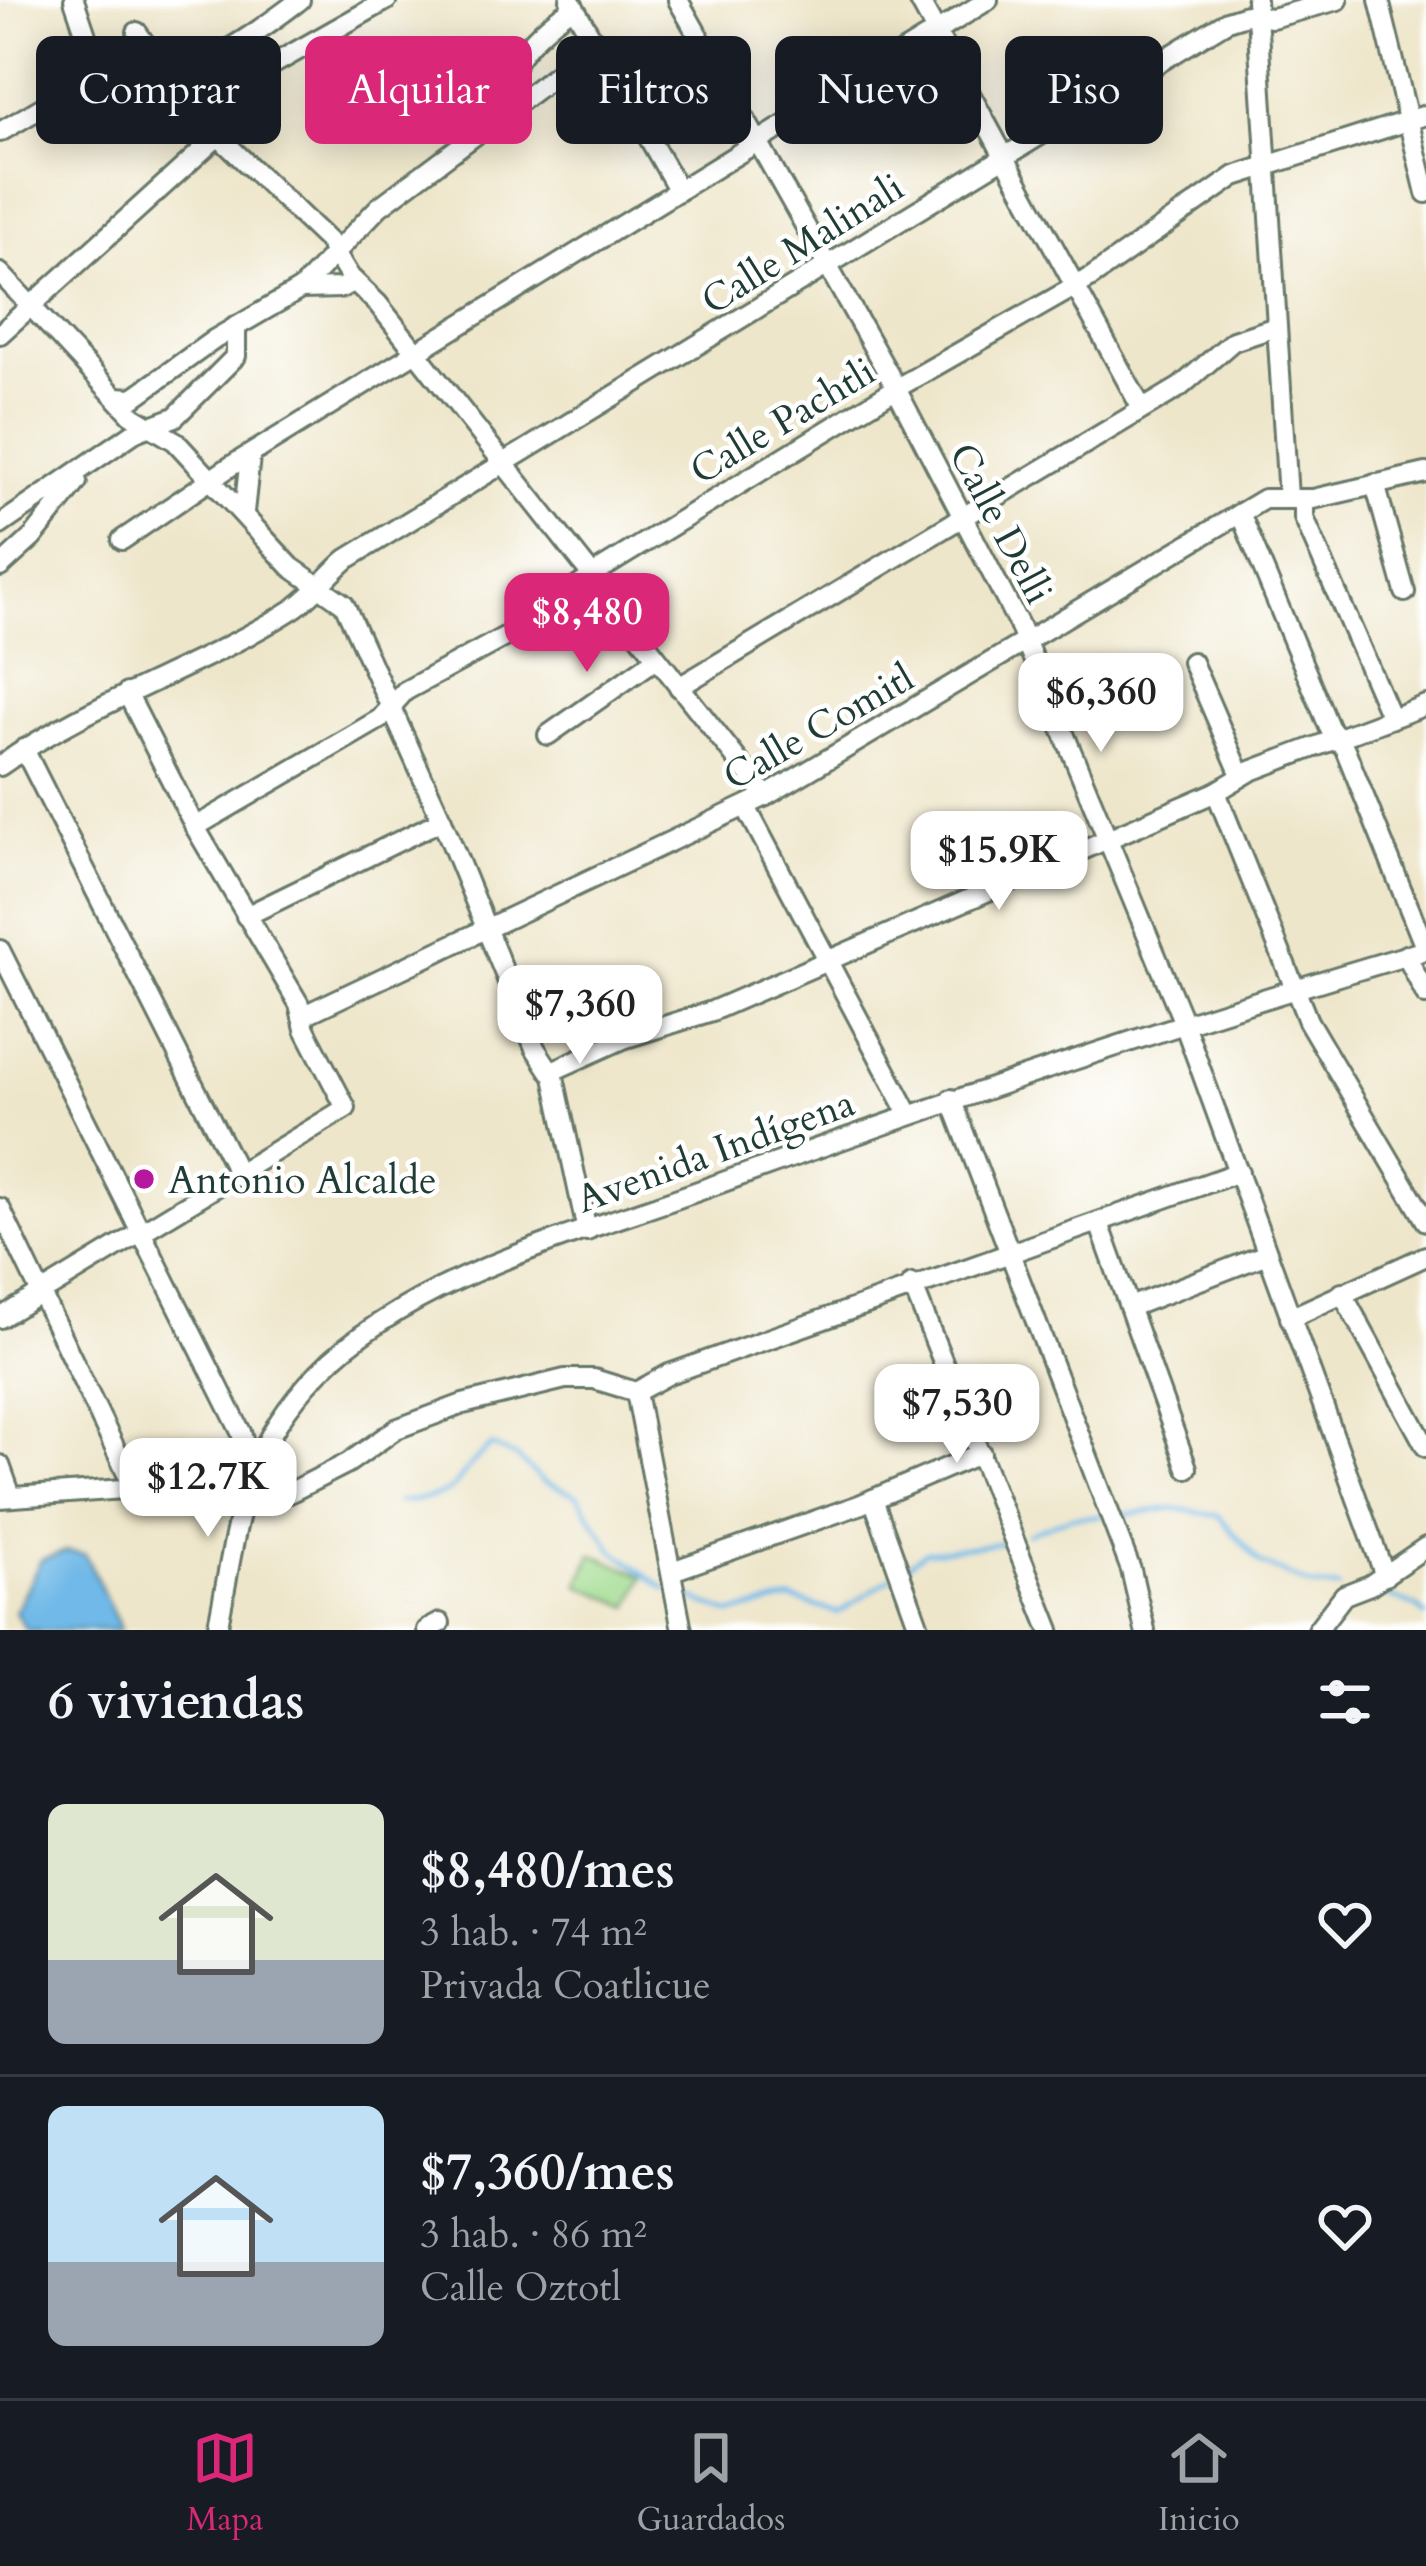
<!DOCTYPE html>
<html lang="es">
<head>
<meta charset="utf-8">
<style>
	:root { --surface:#171b24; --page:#20242c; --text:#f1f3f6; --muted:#9ea1a6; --line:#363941; --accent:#db2777 }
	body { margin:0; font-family:Cardo,serif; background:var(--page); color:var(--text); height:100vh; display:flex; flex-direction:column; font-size:45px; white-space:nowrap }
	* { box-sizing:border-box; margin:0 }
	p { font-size:39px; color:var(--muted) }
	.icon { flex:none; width:66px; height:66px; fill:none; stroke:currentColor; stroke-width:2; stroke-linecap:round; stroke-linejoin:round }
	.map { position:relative; height:1630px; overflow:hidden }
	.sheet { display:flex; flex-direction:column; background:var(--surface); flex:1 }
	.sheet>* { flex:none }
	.top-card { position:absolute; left:36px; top:36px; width:1356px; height:108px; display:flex; gap:24px }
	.price { position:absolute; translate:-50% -102px; padding:0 27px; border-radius:24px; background:#fff; color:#222; font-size:39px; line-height:78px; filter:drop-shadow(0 3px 6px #0008) }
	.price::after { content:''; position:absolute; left:50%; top:72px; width:36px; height:27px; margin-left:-18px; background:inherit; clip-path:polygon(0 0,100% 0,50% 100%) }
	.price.on { background:var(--accent); color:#fff }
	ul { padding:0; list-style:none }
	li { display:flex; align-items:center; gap:36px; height:300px; padding:0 48px }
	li+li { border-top:3px solid var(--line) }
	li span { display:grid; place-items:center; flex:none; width:336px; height:240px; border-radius:18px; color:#555 }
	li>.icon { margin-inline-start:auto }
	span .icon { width:144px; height:144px; fill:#fffc; stroke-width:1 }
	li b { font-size:51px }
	h2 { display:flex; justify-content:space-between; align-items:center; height:144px; padding:0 48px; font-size:51px }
	.pill { padding:0 42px; border-radius:18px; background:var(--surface); box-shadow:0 6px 30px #0003; font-size:42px; line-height:108px }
	.pill.on { background:var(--accent); color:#fff }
	.menu { display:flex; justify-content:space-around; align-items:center; height:168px; border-top:3px solid var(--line); background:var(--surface); font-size:33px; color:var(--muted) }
	.menu a { display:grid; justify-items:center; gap:6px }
	.menu .on { color:var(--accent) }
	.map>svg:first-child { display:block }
</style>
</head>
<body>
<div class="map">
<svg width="1426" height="1630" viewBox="0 0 1426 1630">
	<rect width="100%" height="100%" fill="#fff"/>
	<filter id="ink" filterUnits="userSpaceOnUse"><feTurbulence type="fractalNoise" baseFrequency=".00833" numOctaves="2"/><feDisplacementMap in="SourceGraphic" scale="24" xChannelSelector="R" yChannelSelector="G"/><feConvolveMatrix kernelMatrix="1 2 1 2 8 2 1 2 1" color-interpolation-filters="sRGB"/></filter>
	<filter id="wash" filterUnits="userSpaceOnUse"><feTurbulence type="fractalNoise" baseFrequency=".004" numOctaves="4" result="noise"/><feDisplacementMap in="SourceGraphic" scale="48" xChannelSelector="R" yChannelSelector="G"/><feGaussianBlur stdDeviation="2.7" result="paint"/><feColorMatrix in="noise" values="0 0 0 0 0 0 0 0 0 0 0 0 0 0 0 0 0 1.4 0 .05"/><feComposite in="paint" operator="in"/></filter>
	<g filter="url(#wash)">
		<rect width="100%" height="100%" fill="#eee6ca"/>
		<!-- green -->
		<path fill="#a1dc8f" stroke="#608c62" stroke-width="3" d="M592 1554 644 1576 630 1607 579 1585Z"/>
		<!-- water -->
		<path fill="#70b9e8" stroke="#487b8e" stroke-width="3" d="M67 1551 85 1554 121 1630H26L15 1612 41 1560Z"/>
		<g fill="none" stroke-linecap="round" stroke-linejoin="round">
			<!-- stream -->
			<g stroke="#70b9e8" stroke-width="4.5">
				<path d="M398 1502C474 1496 444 1481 492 1446L518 1458 542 1481 577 1495 613 1550 666 1589"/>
				<path d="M1119 1515 1174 1508 1219 1516 1260 1563 1311 1586 1339 1588"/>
				<path d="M1027 1534 1071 1517 1102 1516"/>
				<path d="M906 1566 926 1552 1003 1543"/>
				<path d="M1374 1592 1417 1607 1426 1616"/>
				<path d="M682 1594 730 1614 792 1599 838 1613 892 1577"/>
			</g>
		</g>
	</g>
	<g filter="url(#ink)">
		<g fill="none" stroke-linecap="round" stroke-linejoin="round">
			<!-- minor casing -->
			<g stroke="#677868" stroke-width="24">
				<g id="minor">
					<path d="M74 0 93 56 120 98"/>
					<path d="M570 0 679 191"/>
					<path d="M678 0 889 375 1019 625 1183 1021 1385 1576"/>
					<path d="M919 0 1141 407"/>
					<path d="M1256 0 1288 497"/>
					<path d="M1379 0 1426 193"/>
					<path d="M137 32 162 68C196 80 272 21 300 0"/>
					<path d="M509 107C494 71 544 25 573 8"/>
					<path d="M196 115 219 95 387 0"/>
					<path d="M0 132 70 91 110 94 154 116 180 109 196 115 328 241 350 277 378 304 766 796"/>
					<path d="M0 273 133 416 175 441 291 567 344 604 442 820 535 1048 554 1077 587 1231"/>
					<path d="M301 289 341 288 354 281"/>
					<path d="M0 334 218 136"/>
					<path d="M116 397 133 398 215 339 301 289 379 207 594 46"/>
					<path d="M1375 484 1405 592"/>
					<path d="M1304 499V518L1391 718"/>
					<path d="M244 512 250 457"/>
					<path d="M1240 513 1329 727 1345 749 1426 950"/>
					<path d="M0 525 135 432 175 417 236 356V326"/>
					<path d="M122 540 231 466 988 0"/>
					<path d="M0 567 33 537 77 482"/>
					<path d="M1192 662 1241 775"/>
					<path d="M679 687 1180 387 1233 341 1276 327"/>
					<path d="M548 735 656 659"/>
					<path d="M24 749 240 1177"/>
					<path d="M0 766C91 701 199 669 293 609 314 595 328 575 347 559L1227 21 1246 15 1272 18 1338 0"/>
					<path d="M1216 792 1308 1021 1426 1221"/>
					<path d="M746 807 909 1114"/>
					<path d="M195 827 380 719 405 691 521 628 603 568 895 389 1090 278 1235 176 1426 115"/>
					<path d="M246 916 442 820"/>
					<path d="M0 950 241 1432 250 1468"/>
					<path d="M1406 955 1426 995"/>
					<path d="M302 1016 766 796 1264 499H1313L1426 473"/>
					<path d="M552 1071 623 1039 712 1011 1216 792 1251 771 1426 705"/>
					<path d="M951 1099 1131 1570 1145 1630"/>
					<path d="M0 1208 134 1488"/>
					<path d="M1099 1223 1187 1468"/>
					<path d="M912 1284 1050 1630"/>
					<path d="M1342 1293 1426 1447"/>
					<path d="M1130 1307 1267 1254"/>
					<path d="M0 1318 346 1108 305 1029 299 1004 195 827 127 693"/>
					<path d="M1290 1318 1426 1256"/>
					<path d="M636 1392 682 1630"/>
					<path d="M0 1465 11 1496"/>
					<path d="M0 1498 206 1483 289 1493 348 1463 396 1429 463 1404 565 1379H594L636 1392 669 1374 1239 1172"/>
					<path d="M873 1499 920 1630"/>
					<path d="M672 1571 859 1505 981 1453"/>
					<path d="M217 1630C239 1524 238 1456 318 1373 409 1278 579 1234 701 1190 941 1103 1181 1021 1426 950"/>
					<path d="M427 1630 440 1623"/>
					<path d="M1317 1630 1344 1595 1370 1585 1426 1547"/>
				</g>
			</g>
			<!-- minor -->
			<use href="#minor" stroke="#fff" stroke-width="18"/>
		</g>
	</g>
	<!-- markers -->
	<circle fill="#b5179e" stroke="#fff" stroke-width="4.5" cx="144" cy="1179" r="12"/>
	<g text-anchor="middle" stroke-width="9" stroke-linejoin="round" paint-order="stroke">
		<!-- street labels -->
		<g font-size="39" fill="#1f3d34" stroke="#fff">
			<text transform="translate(802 243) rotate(-32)" y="14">Calle Malinali</text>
			<text transform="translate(782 420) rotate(-31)" y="14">Calle Pachtli</text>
			<text transform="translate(1002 523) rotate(62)" y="14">Calle Delli</text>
			<text transform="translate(818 726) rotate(-30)" y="14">Calle Comitl</text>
			<text transform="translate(715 1150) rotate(-20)" y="14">Avenida Indígena</text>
		</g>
		<!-- poi labels -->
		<g font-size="39" fill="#1f3d34" stroke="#fff" text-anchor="start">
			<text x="168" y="1193">Antonio Alcalde</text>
		</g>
	</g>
</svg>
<b class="price on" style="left:587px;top:675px">$8,480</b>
<b class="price" style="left:1101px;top:755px">$6,360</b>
<b class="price" style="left:999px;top:913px">$15.9K</b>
<b class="price" style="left:580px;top:1067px">$7,360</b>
<b class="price" style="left:957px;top:1466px">$7,530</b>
<b class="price" style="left:208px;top:1540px">$12.7K</b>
<div class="top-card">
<a class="pill">Comprar</a>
<a class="pill on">Alquilar</a>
<a class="pill">Filtros</a>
<a class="pill">Nuevo</a>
<a class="pill">Piso</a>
</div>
</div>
<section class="sheet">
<h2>6 viviendas<svg class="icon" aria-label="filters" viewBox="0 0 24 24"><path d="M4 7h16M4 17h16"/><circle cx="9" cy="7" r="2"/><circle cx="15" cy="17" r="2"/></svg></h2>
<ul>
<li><span style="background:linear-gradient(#dfe7d0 65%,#9aa5b1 0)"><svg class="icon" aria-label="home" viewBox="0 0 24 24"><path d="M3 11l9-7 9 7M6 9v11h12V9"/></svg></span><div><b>$8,480/mes</b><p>3 hab. · 74 m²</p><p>Privada Coatlicue</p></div><svg class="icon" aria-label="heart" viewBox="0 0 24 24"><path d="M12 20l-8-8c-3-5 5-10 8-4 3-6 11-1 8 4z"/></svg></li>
<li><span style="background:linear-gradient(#bfe0f5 65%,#9aa5b1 0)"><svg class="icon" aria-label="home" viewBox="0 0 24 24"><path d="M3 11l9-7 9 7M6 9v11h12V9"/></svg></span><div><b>$7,360/mes</b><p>3 hab. · 86 m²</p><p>Calle Oztotl</p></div><svg class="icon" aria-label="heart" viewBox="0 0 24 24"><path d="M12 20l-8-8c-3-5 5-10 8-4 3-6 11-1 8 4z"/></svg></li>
</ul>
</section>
<nav class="menu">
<a class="on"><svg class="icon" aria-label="map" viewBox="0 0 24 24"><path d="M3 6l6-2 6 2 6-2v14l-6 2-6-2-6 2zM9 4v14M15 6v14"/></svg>Mapa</a>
<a><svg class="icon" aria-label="saved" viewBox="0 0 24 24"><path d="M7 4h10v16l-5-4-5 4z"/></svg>Guardados</a>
<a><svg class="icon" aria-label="home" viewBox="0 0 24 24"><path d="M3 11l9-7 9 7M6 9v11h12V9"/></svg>Inicio</a>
</nav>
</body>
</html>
